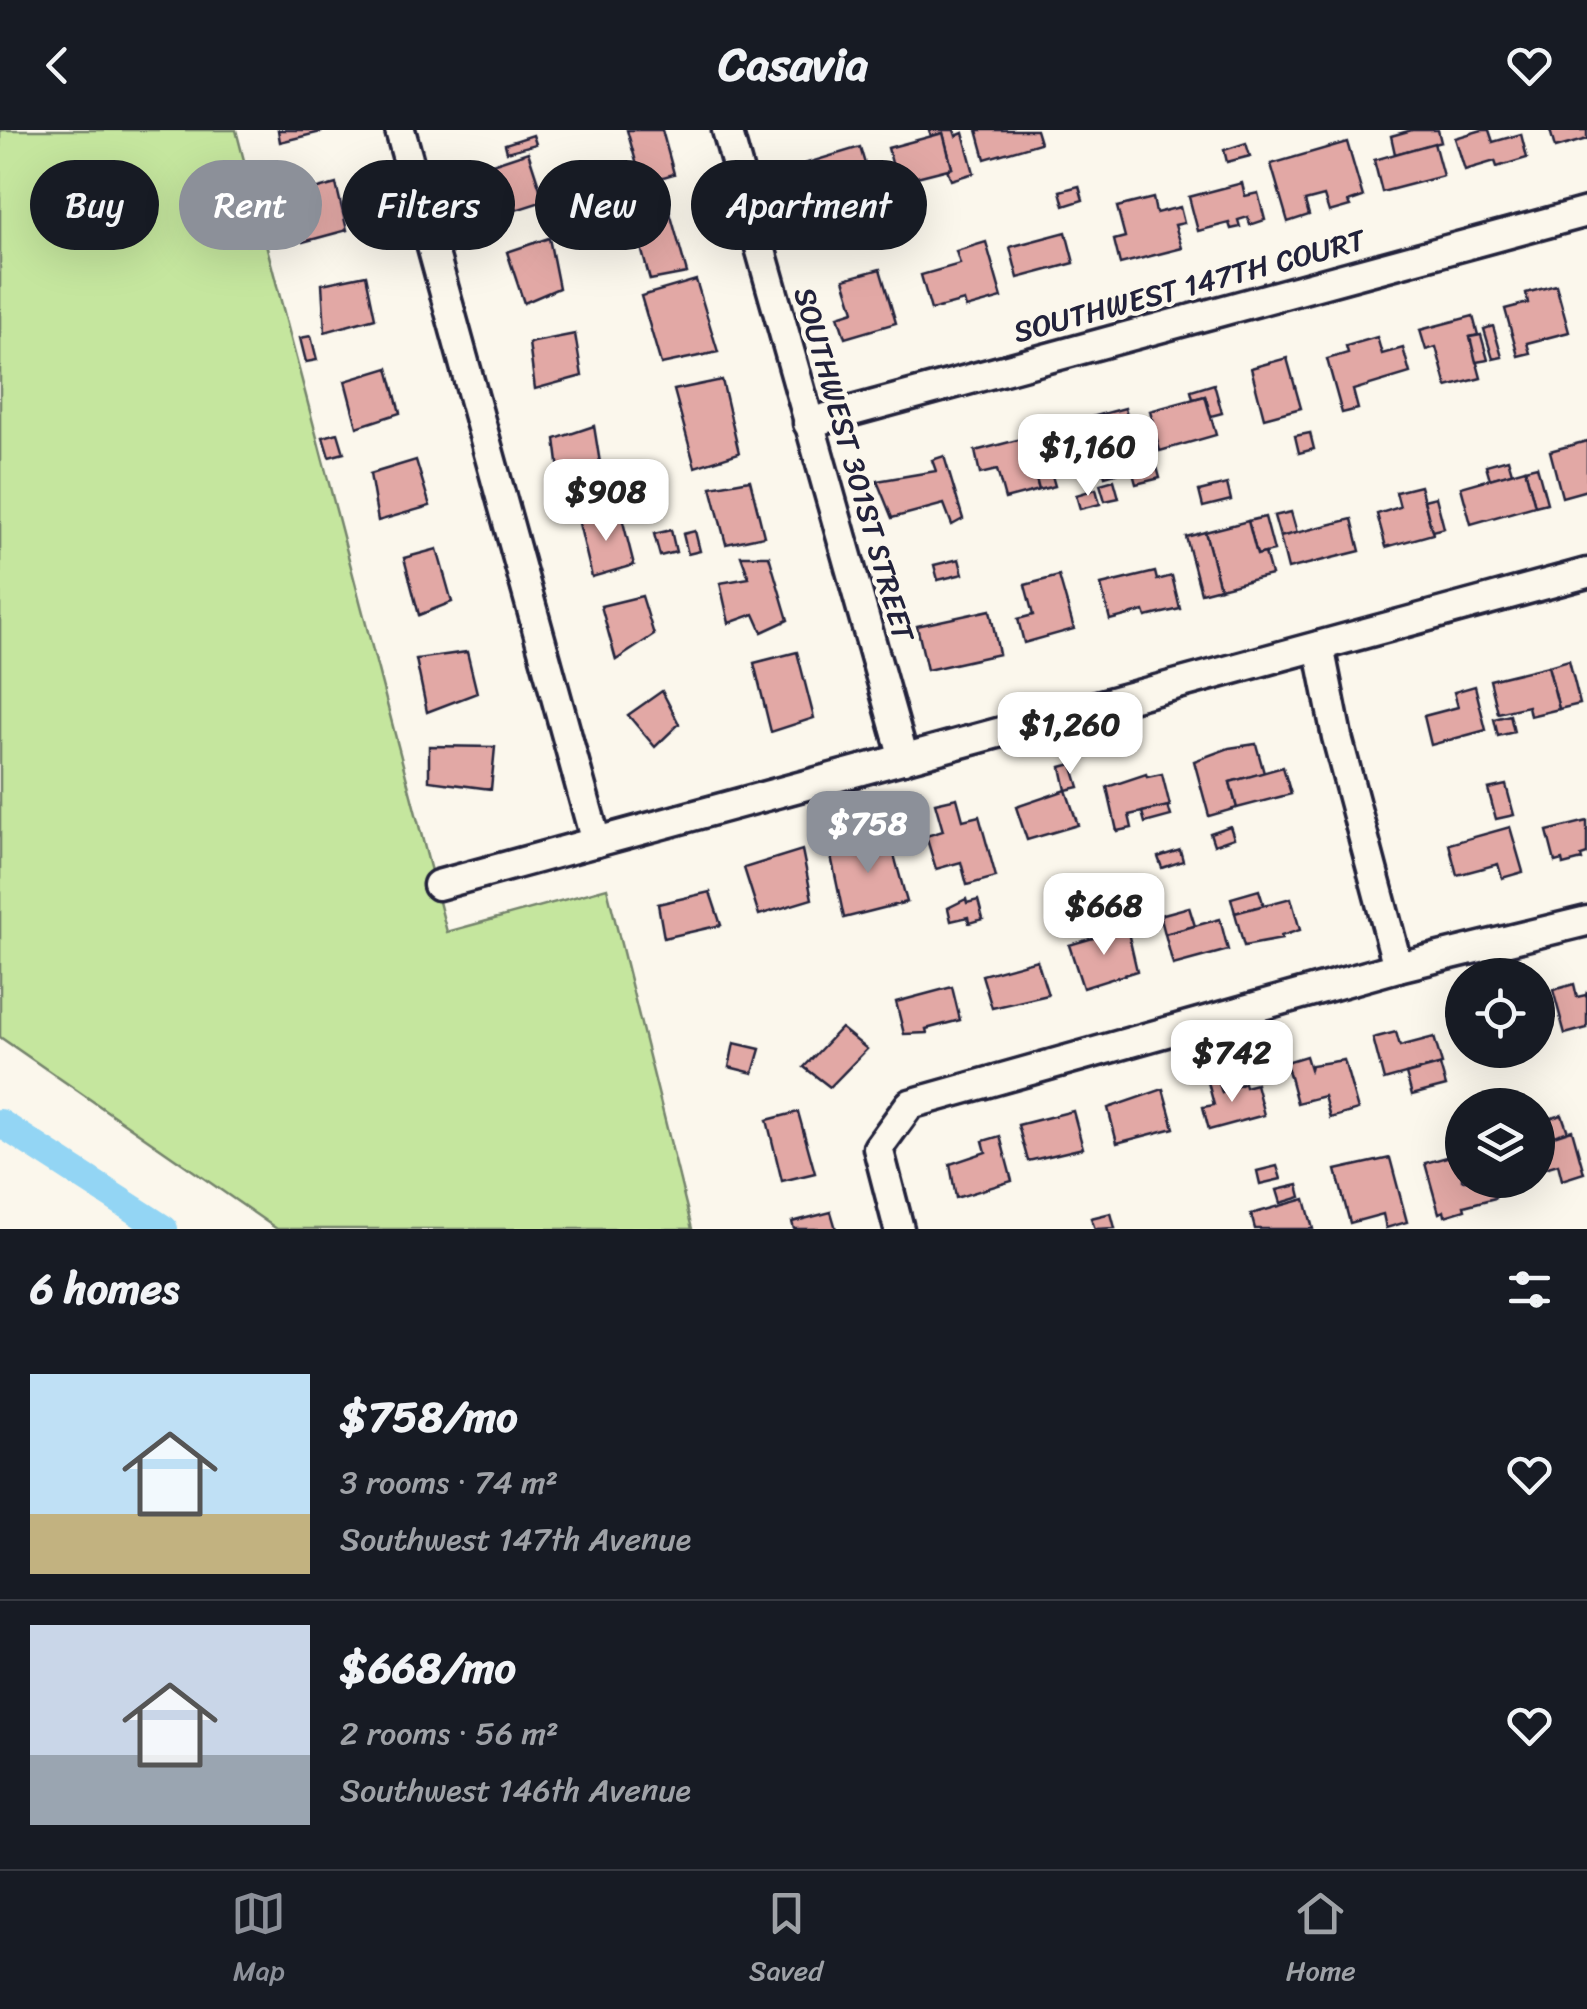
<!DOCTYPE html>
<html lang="en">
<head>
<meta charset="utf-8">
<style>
	:root { --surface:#171b24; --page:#242831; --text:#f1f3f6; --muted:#9ea1a6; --line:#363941; --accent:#8c9099 }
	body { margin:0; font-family:Sriracha,sans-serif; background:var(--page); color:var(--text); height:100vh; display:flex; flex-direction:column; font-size:38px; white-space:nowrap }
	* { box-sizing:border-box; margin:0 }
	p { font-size:32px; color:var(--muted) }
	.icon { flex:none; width:55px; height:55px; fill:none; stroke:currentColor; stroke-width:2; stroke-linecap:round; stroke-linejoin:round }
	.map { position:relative; height:1099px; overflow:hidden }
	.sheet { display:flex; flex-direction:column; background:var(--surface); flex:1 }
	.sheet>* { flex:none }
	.guide { position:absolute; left:30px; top:30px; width:1000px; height:90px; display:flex; gap:20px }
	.fabs { position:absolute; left:1445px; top:828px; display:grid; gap:20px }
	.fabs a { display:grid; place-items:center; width:110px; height:110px; border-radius:50%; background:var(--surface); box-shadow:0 10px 40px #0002; font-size:50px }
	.price { position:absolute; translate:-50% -85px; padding:0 22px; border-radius:20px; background:#fff; color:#222; font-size:32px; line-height:65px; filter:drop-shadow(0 2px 5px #0008) }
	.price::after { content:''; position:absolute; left:50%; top:60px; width:30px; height:22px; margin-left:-15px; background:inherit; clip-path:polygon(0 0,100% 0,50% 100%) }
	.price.selected { background:var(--accent); color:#fff }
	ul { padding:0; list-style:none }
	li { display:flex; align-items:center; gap:30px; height:250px; padding:0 30px }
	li+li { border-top:2px solid var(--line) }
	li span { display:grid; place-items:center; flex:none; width:280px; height:200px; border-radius:0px; color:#555 }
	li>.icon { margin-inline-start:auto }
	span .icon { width:120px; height:120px; fill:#fffc; stroke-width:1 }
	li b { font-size:42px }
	h2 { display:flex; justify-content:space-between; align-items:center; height:120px; padding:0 30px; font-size:42px }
	.pill { padding:0 35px; border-radius:45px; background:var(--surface); box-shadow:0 10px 40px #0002; font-size:35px; line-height:90px }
	.pill.selected { background:var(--accent); color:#fff }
	header { display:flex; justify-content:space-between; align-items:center; height:130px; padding:0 30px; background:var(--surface); font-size:45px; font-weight:700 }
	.menu { display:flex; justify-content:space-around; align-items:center; height:140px; border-top:2px solid var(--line); background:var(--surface); font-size:28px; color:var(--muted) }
	.menu a { display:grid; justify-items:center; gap:5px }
	.menu .selected { color:var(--accent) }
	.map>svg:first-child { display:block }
</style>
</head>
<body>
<header><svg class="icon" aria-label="back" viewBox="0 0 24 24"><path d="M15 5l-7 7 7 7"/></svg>Casavia<svg class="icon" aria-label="heart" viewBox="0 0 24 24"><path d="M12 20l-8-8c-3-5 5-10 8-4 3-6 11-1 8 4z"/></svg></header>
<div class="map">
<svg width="1587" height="1099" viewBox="0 0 1587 1099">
	<rect width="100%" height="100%" fill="#fbf7ec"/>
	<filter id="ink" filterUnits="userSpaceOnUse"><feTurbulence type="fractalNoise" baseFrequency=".01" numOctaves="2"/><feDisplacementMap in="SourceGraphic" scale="20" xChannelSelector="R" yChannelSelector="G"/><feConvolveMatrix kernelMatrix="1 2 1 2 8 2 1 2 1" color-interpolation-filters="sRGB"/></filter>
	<g filter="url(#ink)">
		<!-- green -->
		<path fill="#c5e69e" stroke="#74846c" stroke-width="2.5" d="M0 0H236L447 802 607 758 692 1099H277L0 907Z"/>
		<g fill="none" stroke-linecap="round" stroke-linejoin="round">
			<!-- canal -->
			<path stroke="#93d5f4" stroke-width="28" d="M0 993 164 1099"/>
		</g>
		<!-- building -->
		<g fill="#e2a8a5" stroke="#22223b" stroke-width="2.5">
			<path d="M278 0H321V2L280 12Z"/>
			<path d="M627 0H662L674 44 642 53Z"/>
			<path d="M929 0H954L956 6 963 3 974 43 951 50 947 39 952 38 943 3 931 6Z"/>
			<path d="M977 0H1036L1040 13 985 29Z"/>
			<path d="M1412 0H1438L1441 12 1395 24 1391 6Z"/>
			<path d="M1482 0H1489L1493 12 1521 4 1527 28 1497 37 1495 31 1465 40 1455 8Z"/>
			<path d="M1550 0H1587V9L1555 18Z"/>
			<path d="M943 3 952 38 897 52 888 18Z"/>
			<path d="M533 5 536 14 507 22 505 14Z"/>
			<path d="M1347 12 1363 67 1348 72 1350 76 1329 82 1324 66 1305 71 1309 85 1288 92 1271 34Z"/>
			<path d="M1246 13 1250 26 1227 32 1224 20Z"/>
			<path d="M1434 13 1443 46 1382 62 1374 30Z"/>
			<path d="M860 17 872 58 807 73 794 37Z"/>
			<path d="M528 22 544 71 494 87 483 37Z"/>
			<path d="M1242 53 1245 66 1258 63 1265 90 1250 95 1248 87 1238 90 1240 97 1231 99 1229 93 1198 101 1189 67Z"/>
			<path d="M336 54 347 100 303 112 292 66Z"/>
			<path d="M1079 56 1083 70 1064 76 1060 61Z"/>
			<path d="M1153 68 1156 83 1180 77 1184 93 1175 95 1182 118 1120 134 1114 110 1125 107 1117 77Z"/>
			<path d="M669 79 687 143 650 150 633 89Z"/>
			<path d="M1066 102 1074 133 1018 148 1010 117Z"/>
			<path d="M549 108 559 158 524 173 507 122Z"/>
			<path d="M986 112 1002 168 966 178 964 171 931 180 921 145 960 134 956 121Z"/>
			<path d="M880 139 896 193 845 208 838 186 854 181 844 149Z"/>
			<path d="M366 145 375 188 325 202 322 154Z"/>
			<path d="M696 150 718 222 661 234 641 166Z"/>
			<path d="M1556 155 1569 202 1527 213 1530 223 1518 226 1505 179 1528 173 1526 163Z"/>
			<path d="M1473 186 1478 205 1470 207 1481 248 1447 257 1436 217 1426 220 1420 200Z"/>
			<path d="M1493 196 1502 227 1493 229 1484 199Z"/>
			<path d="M575 204 582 246 535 259 529 213Z"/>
			<path d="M1481 205 1488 230 1476 232 1470 207Z"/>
			<path d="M311 206 317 230 306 232 300 208Z"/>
			<path d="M1377 207 1382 224 1403 218 1410 243 1353 260 1358 279 1342 283 1327 229 1348 223 1346 216Z"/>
			<path d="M1287 228 1301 278 1264 288 1251 238Z"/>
			<path d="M388 238 400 283 357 297 345 251Z"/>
			<path d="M722 250 739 323 695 337 674 260Z"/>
			<path d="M1214 254 1222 283 1211 286 1205 266 1193 269 1191 261Z"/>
			<path d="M1205 266 1216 305 1160 321 1150 281Z"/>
			<path d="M1125 278 1131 302 1119 306 1125 325 1071 340 1059 296Z"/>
			<path d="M594 296 600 333 560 349 555 309Z"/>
			<path d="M1131 302 1141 336 1105 346 1101 331 1125 325 1119 306Z"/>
			<path d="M338 303 344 323 329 327 323 307Z"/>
			<path d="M1310 303 1314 319 1299 323 1295 306Z"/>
			<path d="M1025 308 1039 360 1005 369 997 340 980 344 975 321Z"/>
			<path d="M1587 311V360L1562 367 1550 321Z"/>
			<path d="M1045 321 1055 356 1039 360 1030 325Z"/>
			<path d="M944 326 963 389 952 395 944 374 892 388 877 351 936 341 932 330Z"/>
			<path d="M1508 329 1512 343 1490 349 1486 335Z"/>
			<path d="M416 330 430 376 378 391 370 344Z"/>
			<path d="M1537 336 1547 373 1535 376 1525 339Z"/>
			<path d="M1157 337 1160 348 1136 354 1133 343Z"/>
			<path d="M1525 339 1535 376 1471 394 1461 357Z"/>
			<path d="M750 350 764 406 726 414 711 357Z"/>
			<path d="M1114 350 1119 368 1105 371 1100 354Z"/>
			<path d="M1227 354 1231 370 1203 377 1199 361Z"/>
			<path d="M1420 356 1433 404 1386 417 1377 384 1400 377 1396 362Z"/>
			<path d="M1096 359 1100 374 1080 379 1076 365Z"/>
			<path d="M1436 367 1444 398 1432 401 1424 370Z"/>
			<path d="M620 380 634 435 592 447 579 393Z"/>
			<path d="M1291 382 1297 403 1280 407 1274 386Z"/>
			<path d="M1265 387 1274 421 1257 425 1248 391Z"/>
			<path d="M1352 389 1360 421 1288 439 1280 407Z"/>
			<path d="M1248 391 1257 425 1265 423 1271 445 1220 458 1205 402Z"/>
			<path d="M671 400 676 422 660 426 654 404Z"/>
			<path d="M695 401 700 421 688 424 683 404Z"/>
			<path d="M1205 402 1220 458 1201 463 1186 407Z"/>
			<path d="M437 419 452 472 419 485 404 428Z"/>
			<path d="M741 426H769L788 490 762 502 754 484 729 493 720 453 749 448Z"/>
			<path d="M959 429 963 444 938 450 934 435Z"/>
			<path d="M1155 442 1157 450 1172 446 1180 479 1146 487 1144 481 1110 490 1101 455Z"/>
			<path d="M1059 446 1074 499 1024 513 1018 489 1033 485 1025 455Z"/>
			<path d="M642 466 654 505 616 530 601 476Z"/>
			<path d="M990 480 999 524 927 540 917 496Z"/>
			<path d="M467 522 477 563 427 582 416 529Z"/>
			<path d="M797 522 814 588 771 602 754 533Z"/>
			<path d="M1569 530 1580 574 1559 579 1548 536Z"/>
			<path d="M1548 536 1559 579 1530 586 1528 576 1498 583 1490 550Z"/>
			<path d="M1475 556 1486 600 1431 615 1424 586 1458 577 1454 562Z"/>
			<path d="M662 561 679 594 655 617 628 585Z"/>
			<path d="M1510 585 1514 602 1498 606 1494 589Z"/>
			<path d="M1256 614 1264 643 1230 652 1237 678 1209 686 1194 631 1229 618Z"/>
			<path d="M429 616 495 617 491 659 429 651Z"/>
			<path d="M1072 634 1079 657 1066 660 1061 637Z"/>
			<path d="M1283 637 1291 664 1237 678 1230 652Z"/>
			<path d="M1146 644 1147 647 1162 644 1170 676 1129 685 1132 698 1117 701 1107 657Z"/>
			<path d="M1506 655 1514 685 1496 689 1488 659Z"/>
			<path d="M1066 660 1078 695 1027 710 1016 677Z"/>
			<path d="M957 668 963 690 979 686 996 747 967 755 961 732 936 739 926 706 943 701 935 673Z"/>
			<path d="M1168 676 1171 686 1145 693 1142 682Z"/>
			<path d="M1587 691V724L1581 726 1582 730 1563 735 1562 730 1555 732 1547 701Z"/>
			<path d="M1230 696 1234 708 1214 715 1210 703Z"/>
			<path d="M1510 697 1523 742 1502 748 1498 734 1457 745 1449 714Z"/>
			<path d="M888 703 907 772 844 788 830 721Z"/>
			<path d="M802 720 812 769 759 785 744 738Z"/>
			<path d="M1180 720 1183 731 1162 738 1158 727Z"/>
			<path d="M1259 760 1264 776 1235 783 1231 768Z"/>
			<path d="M710 762 721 795 664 808 658 774Z"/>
			<path d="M1291 768 1300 800 1281 806 1282 809 1244 816 1235 783Z"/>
			<path d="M966 769 967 773 978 770 983 789 969 793 968 787 951 791 948 778Z"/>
			<path d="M1189 777 1195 796 1165 804 1160 785Z"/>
			<path d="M1220 789 1228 820 1173 835 1165 804Z"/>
			<path d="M1127 798 1137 841 1083 858 1069 815Z"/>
			<path d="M1037 830 1048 865 992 878 982 845Z"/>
			<path d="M1574 854 1577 867 1586 865 1587 861V898L1565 904 1553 860Z"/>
			<path d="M952 857 960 890 926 899 927 903 904 904 896 872Z"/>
			<path d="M841 898 867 919 830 957 804 937Z"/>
			<path d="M1396 902 1400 916 1434 907 1442 934 1384 950 1373 908Z"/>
			<path d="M734 913 760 919 753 943 729 937Z"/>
			<path d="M1306 926 1310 939 1311 935 1344 930 1358 980 1330 988 1324 966 1297 973 1286 932Z"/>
			<path d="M1440 935 1446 956 1412 965 1406 944Z"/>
			<path d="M1218 950 1222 963 1244 953 1245 957 1256 954 1264 985 1209 1000 1203 977 1214 975 1208 952Z"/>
			<path d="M1163 959 1174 998 1117 1013 1108 978Z"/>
			<path d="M1073 981 1083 1018 1028 1031 1018 995Z"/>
			<path d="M798 982 815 1043 782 1051 767 990Z"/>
			<path d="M1562 985 1568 1002 1538 1011V992Z"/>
			<path d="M1572 1000 1584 1043 1562 1050 1558 1034 1538 1040V1011Z"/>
			<path d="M1000 1006 1012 1051 956 1068 950 1034 986 1022 983 1011Z"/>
			<path d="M1454 1025 1459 1043 1462 1042V1050H1490L1495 1068 1464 1076 1465 1080 1445 1086 1444 1081 1439 1083 1425 1033Z"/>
			<path d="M1390 1028 1407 1092 1386 1098 1383 1084 1350 1093 1336 1040Z"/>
			<path d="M1277 1036 1281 1049 1260 1054 1257 1041Z"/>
			<path d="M1298 1055 1301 1067 1281 1073 1277 1060Z"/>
			<path d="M1305 1069 1313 1099H1255L1251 1084Z"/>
			<path d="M831 1082 836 1099H794L792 1092Z"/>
			<path d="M1111 1083 1115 1098 1095 1099 1091 1088Z"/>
		</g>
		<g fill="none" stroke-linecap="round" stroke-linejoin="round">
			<!-- street casing -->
			<g stroke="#22223b" stroke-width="35">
				<g id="street">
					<path d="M400 0 596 712"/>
					<path d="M727 0 904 629"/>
					<path d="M808 293 1587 82"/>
					<path d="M1319 516 1337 607 1398 837"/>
					<path d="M438 755 1587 443"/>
					<path d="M899 1099 878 1018 910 974 1398 837 1587 791"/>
				</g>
			</g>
			<!-- street -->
			<use href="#street" stroke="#fbf7ec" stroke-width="28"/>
		</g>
	</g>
	<g text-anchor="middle" stroke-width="9" stroke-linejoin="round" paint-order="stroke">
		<!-- street labels -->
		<g font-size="30" fill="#22223b" stroke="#fbf7ec">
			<text transform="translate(1189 156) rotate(-15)" y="10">SOUTHWEST 147TH COURT</text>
			<text transform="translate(854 334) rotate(74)" y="10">SOUTHWEST 301ST STREET</text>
		</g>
	</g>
</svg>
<div class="fabs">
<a><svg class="icon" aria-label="locate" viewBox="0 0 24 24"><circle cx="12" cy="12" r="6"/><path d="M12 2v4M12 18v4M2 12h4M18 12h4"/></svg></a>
<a><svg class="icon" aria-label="layers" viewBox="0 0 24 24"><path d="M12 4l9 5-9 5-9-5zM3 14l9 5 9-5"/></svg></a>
</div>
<b class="price" style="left:1088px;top:369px">$1,160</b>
<b class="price" style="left:606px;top:414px">$908</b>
<b class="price" style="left:1070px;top:647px">$1,260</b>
<b class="price selected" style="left:868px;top:746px">$758</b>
<b class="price" style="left:1104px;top:828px">$668</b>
<b class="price" style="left:1232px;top:975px">$742</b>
<div class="guide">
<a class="pill">Buy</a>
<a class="pill selected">Rent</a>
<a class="pill">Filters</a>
<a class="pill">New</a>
<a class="pill">Apartment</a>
</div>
</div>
<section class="sheet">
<h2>6 homes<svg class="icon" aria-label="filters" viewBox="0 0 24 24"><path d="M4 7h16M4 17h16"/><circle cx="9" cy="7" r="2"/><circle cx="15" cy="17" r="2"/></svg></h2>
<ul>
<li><span style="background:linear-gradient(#bfe0f5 70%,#c2b280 0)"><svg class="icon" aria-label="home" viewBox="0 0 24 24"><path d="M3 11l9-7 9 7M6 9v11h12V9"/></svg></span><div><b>$758/mo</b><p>3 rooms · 74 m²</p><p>Southwest 147th Avenue</p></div><svg class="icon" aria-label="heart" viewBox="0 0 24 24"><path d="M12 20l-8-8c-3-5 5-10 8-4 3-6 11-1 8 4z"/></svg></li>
<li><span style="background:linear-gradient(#c9d6e8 65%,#9aa5b1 0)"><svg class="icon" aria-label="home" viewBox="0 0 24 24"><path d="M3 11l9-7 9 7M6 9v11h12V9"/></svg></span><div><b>$668/mo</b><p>2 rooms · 56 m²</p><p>Southwest 146th Avenue</p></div><svg class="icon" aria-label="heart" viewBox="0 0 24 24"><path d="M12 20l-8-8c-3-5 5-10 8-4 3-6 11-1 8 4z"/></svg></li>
</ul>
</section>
<nav class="menu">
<a class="selected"><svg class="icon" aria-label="map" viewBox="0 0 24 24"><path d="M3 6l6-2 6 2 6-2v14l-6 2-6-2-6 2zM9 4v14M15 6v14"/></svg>Map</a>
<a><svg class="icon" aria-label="saved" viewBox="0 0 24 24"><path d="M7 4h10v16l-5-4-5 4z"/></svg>Saved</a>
<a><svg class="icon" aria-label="home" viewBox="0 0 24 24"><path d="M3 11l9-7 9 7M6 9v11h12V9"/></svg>Home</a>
</nav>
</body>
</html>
